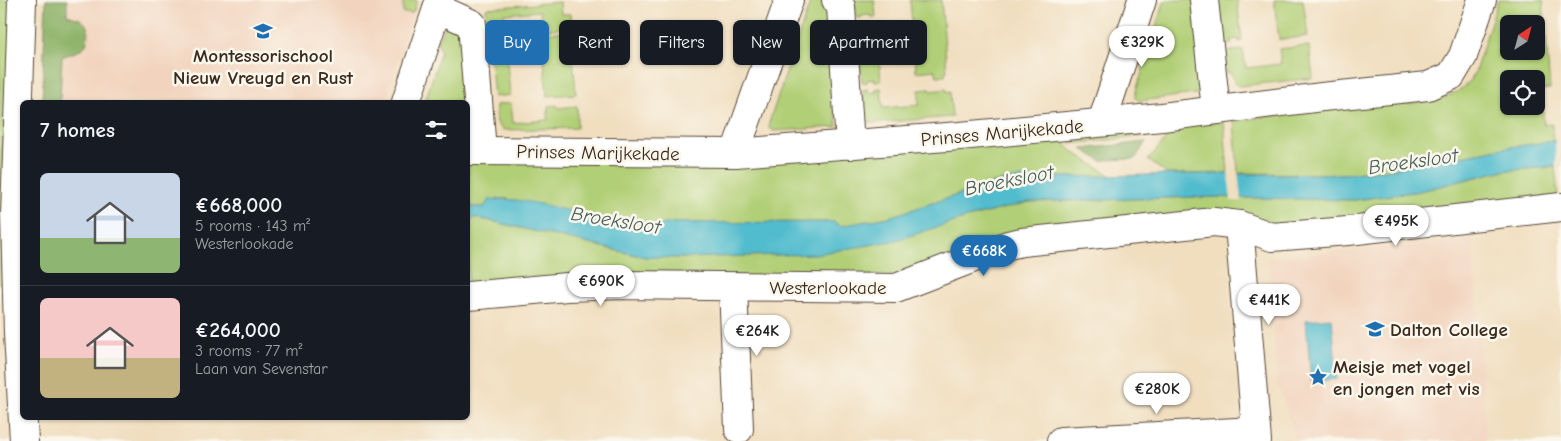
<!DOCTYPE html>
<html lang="en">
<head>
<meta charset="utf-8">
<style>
	:root { --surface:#171b24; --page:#20242c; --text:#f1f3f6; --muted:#9ea1a6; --line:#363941; --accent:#1f6fb2 }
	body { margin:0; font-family:"Comic Neue",sans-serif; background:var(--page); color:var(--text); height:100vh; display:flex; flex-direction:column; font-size:19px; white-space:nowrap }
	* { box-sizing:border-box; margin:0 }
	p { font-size:16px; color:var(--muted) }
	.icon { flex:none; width:28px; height:28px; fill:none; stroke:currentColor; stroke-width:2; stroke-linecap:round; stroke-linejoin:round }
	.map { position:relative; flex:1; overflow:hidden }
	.side { position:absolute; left:20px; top:100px; width:450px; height:320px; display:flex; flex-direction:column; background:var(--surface); border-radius:8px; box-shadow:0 1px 4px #0004 }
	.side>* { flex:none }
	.guide { position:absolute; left:485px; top:20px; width:475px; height:45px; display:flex; gap:10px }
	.needle { width:32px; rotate:36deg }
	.tools { position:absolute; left:1500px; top:15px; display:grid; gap:10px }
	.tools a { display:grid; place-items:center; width:45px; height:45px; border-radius:8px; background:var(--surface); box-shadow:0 1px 4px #0004; font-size:25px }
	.price { position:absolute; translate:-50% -42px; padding:0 11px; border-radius:18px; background:#fff; color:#222; font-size:16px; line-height:32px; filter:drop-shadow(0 1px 2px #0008) }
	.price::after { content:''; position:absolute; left:50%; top:30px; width:15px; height:11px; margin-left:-8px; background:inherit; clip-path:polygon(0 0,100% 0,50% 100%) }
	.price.current { background:var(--accent); color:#fff }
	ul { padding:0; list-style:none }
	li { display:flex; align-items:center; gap:15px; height:125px; padding:0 20px }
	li+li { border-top:1px solid var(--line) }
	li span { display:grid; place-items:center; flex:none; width:140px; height:100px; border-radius:8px; color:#555 }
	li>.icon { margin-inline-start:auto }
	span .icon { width:60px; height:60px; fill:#fffc; stroke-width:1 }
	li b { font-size:21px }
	h2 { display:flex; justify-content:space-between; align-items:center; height:60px; padding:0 20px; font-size:21px }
	.pill { padding:0 18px; border-radius:8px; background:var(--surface); box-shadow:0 1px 4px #0004; font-size:18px; line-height:45px }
	.pill.current { background:var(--accent); color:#fff }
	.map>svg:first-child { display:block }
</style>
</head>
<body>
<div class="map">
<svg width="1561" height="441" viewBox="0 0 1561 441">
	<rect width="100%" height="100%" fill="#fbf7ec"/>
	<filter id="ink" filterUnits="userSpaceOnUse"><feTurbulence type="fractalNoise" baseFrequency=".02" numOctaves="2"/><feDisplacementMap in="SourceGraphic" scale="10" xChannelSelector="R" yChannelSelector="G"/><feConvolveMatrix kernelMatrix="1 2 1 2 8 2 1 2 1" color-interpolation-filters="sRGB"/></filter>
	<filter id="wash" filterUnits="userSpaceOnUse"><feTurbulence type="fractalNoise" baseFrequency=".0096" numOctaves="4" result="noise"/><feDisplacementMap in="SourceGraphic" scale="20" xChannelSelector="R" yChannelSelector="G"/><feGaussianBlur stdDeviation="1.12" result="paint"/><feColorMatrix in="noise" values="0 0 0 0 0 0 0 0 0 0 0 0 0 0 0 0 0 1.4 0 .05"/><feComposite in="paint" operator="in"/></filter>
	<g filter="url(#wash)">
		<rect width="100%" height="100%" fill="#f0debf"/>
		<!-- built -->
		<g fill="#f2d4be">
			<path d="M46 0H417L385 102H42Z"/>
			<path d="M1472 239 1486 441H1295L1294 432 1277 383 1268 258Z"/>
		</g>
		<!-- green -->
		<g fill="#b1cf76" stroke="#767c4a" fill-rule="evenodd">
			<path d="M0 0H12L7 282 0 284Z"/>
			<path d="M403 0H417L413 13H403Z"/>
			<path d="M811 0 823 2 829 7 837 127 774 131 769 128V123Z"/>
			<path d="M855 0H874L876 17H871L870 15 861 16V18H857Z"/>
			<path d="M910 0H941L947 71 945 72V76H937L935 70 916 72 915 53H917L916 46H914Z"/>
			<path d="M1165 0H1193L1203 93 1139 101 1135 98 1136 91Z"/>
			<path d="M1218 0H1237L1242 41 1239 42V39L1231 40V44L1223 45Z"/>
			<path d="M1274 0H1303L1308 36 1279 40Z"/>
			<path d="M1498 0H1543L1550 89 1536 90V79H1509V106H1523L1524 113 1543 111 1544 125 1552 124 1553 142 1504 148 1392 169 1344 174 1238 173 1234 121 1405 97 1406 104 1440 99 1457 92 1468 83 1475 72ZM1509 24H1536V51H1509Z"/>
			<path d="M560 2 561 14H570L571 27 542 30 540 11 504 14 505 33 488 35 486 8Z"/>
			<path d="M872 25H876L881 81 876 82 875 79 867 80V82L862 83 857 26H862V29H872Z"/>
			<path d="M449 26 461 31 468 102H425L441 51 437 42 444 28Z"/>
			<path d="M571 31 576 94 547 96 542 33Z"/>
			<path d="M505 41 510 95 494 97 489 43Z"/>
			<path d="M1309 46 1313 78 1240 86 1236 85 1231 73H1227L1224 52 1243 50 1246 68 1281 64 1279 49Z"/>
			<path d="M881 88 883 108 919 105V90L930 89 931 91 946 89 947 92 950 91 952 117 874 123 868 122 865 117 863 90 868 89V93L876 92V89Z"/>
			<path d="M511 103 513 123 548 120V106L557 105 558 108 577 106V128L504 130C494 126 496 114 496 105Z"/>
			<path d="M1224 122 1228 173 1167 174 1148 160 1165 140 1164 126Z"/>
			<path d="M1158 127V135L1071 144V136Z"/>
			<path d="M1065 137 1066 145 1072 151 1111 176 1020 178 1001 181 889 217 840 227 835 222 671 223 661 225 659 231 633 228 504 198 490 200 484 207H472L469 200H468V161Z"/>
			<path d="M1555 167 1558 197 1272 226 1231 211 899 275 468 285V222H470L472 218H478L645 257 682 258 967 218 1029 202 1199 197 1355 200 1420 191 1500 171Z"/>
		</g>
		<!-- forest -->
		<g fill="#8cb267" stroke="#646e42">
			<path d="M46 0H67V15L80 19 88 26C89 51 82 49 62 57L60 102H42Z"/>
			<path d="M1146 142 1135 159 1104 160 1103 162 1082 149Z"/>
		</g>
		<!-- water -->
		<g fill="#51bccd" stroke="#467376">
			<path d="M1561 140V166L1500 171 1420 191 1355 200 1199 197 1029 202 967 218 893 241 816 254 682 258 645 257 478 218H472L470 222H468V200H469L472 207H484L489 200C518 197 545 205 573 212 601 219 630 227 659 231L661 225 671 223 835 222 840 226 889 217 1001 181 1020 178 1189 174H1344L1392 169 1504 148Z"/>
			<path d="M1332 318 1337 379 1311 381 1306 320Z"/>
		</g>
		<!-- pier -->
		<g fill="#f0debf">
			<path d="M1561 138V169H1556L1555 139Z"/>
			<path d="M1228 171H1238L1241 201H1231Z"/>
		</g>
	</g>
	<g filter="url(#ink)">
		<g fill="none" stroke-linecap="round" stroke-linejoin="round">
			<!-- minor casing -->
			<g stroke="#564536" stroke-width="30">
				<g id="minor">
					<path d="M22 0 15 216 18 333 24 441"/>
					<path d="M836 0 841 7 850 145"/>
					<path d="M1204 0 1216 110"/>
					<path d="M437 8 472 24 482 151"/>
					<path d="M406 102 440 0"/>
					<path d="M1102 122 1142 0"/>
					<path d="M468 151 735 153 960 136 1162 117 1322 97 1428 86 1451 76 1463 56 1482 0"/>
					<path d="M735 153 789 0"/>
					<path d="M1239 225 1257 441"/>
					<path d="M733 287 739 429"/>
					<path d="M468 296 567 287 621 285 896 288 1008 245 1022 242 1214 222 1239 225 1272 237 1348 231 1561 207"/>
					<path d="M1061 441 1256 431"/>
				</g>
			</g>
			<!-- minor -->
			<use href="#minor" stroke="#fff" stroke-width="28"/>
		</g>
	</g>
	<!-- icons -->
	<defs>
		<g id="school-bare" transform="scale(1.5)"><path d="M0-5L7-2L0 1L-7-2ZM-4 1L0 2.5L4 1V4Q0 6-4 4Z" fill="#1f6fb2" stroke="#fbf7ec" stroke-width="2.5" paint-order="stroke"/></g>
		<g id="sight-bare" transform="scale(1.5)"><path d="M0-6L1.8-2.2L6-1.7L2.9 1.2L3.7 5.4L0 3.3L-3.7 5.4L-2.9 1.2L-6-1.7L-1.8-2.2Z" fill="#1f6fb2" stroke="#fbf7ec" stroke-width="2.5" paint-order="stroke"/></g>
	</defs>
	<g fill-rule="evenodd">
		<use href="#school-bare" x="263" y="31"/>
		<use href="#school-bare" x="1375" y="329"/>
		<use href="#sight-bare" x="1318" y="377"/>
	</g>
	<g text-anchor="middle" stroke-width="5" stroke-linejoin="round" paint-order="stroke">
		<!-- poi labels -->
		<g font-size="19" font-weight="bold" fill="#3b2a1e" stroke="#fbf7ec" text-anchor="start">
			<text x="263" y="62" text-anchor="middle">Montessorischool<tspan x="263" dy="22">Nieuw Vreugd en Rust</tspan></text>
			<text x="1390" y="336">Dalton College</text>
			<text x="1333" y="373">Meisje met vogel<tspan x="1333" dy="22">en jongen met vis</tspan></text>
		</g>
		<!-- street labels -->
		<g font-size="19" fill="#3b2a1e" stroke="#fbf7ec">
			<text transform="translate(1002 132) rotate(-5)" y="7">Prinses Marijkekade</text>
			<text transform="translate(598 152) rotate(1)" y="7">Prinses Marijkekade</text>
			<text x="828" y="294">Westerlookade</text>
		</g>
		<!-- water labels -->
		<g font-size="20" font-style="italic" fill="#435d5b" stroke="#fbf7ec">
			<text transform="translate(1413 161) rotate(-8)" y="7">Broeksloot</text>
			<text transform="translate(1009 180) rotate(-11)" y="7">Broeksloot</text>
			<text transform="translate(616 220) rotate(9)" y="7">Broeksloot</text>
		</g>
	</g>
</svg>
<div class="tools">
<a><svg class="needle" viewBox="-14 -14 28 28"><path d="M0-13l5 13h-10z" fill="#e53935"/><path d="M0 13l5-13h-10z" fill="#9ea1a6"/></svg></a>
<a><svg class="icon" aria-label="locate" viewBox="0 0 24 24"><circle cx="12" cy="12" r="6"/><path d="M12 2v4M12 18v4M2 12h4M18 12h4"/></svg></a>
</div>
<b class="price" style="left:1142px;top:68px">€329K</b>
<b class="price" style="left:1396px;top:247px">€495K</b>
<b class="price current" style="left:984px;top:277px">€668K</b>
<b class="price" style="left:601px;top:307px">€690K</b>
<b class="price" style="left:1269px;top:326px">€441K</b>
<b class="price" style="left:757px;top:357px">€264K</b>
<b class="price" style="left:1157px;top:415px">€280K</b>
<div class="guide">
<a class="pill current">Buy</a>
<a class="pill">Rent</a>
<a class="pill">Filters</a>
<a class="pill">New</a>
<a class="pill">Apartment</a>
</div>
<section class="side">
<h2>7 homes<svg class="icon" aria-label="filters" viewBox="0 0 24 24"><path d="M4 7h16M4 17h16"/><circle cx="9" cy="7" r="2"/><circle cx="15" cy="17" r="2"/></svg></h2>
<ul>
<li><span style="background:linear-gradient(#c9d6e8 65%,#8fb573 0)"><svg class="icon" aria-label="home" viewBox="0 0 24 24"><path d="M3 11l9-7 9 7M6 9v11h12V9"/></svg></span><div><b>€668,000</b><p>5 rooms · 143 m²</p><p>Westerlookade</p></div></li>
<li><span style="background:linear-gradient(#f6c9c9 60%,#c2b280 0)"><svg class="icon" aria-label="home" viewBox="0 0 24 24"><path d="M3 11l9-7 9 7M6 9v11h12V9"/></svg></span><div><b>€264,000</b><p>3 rooms · 77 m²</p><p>Laan van Sevenstar</p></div></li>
</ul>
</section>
</div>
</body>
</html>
